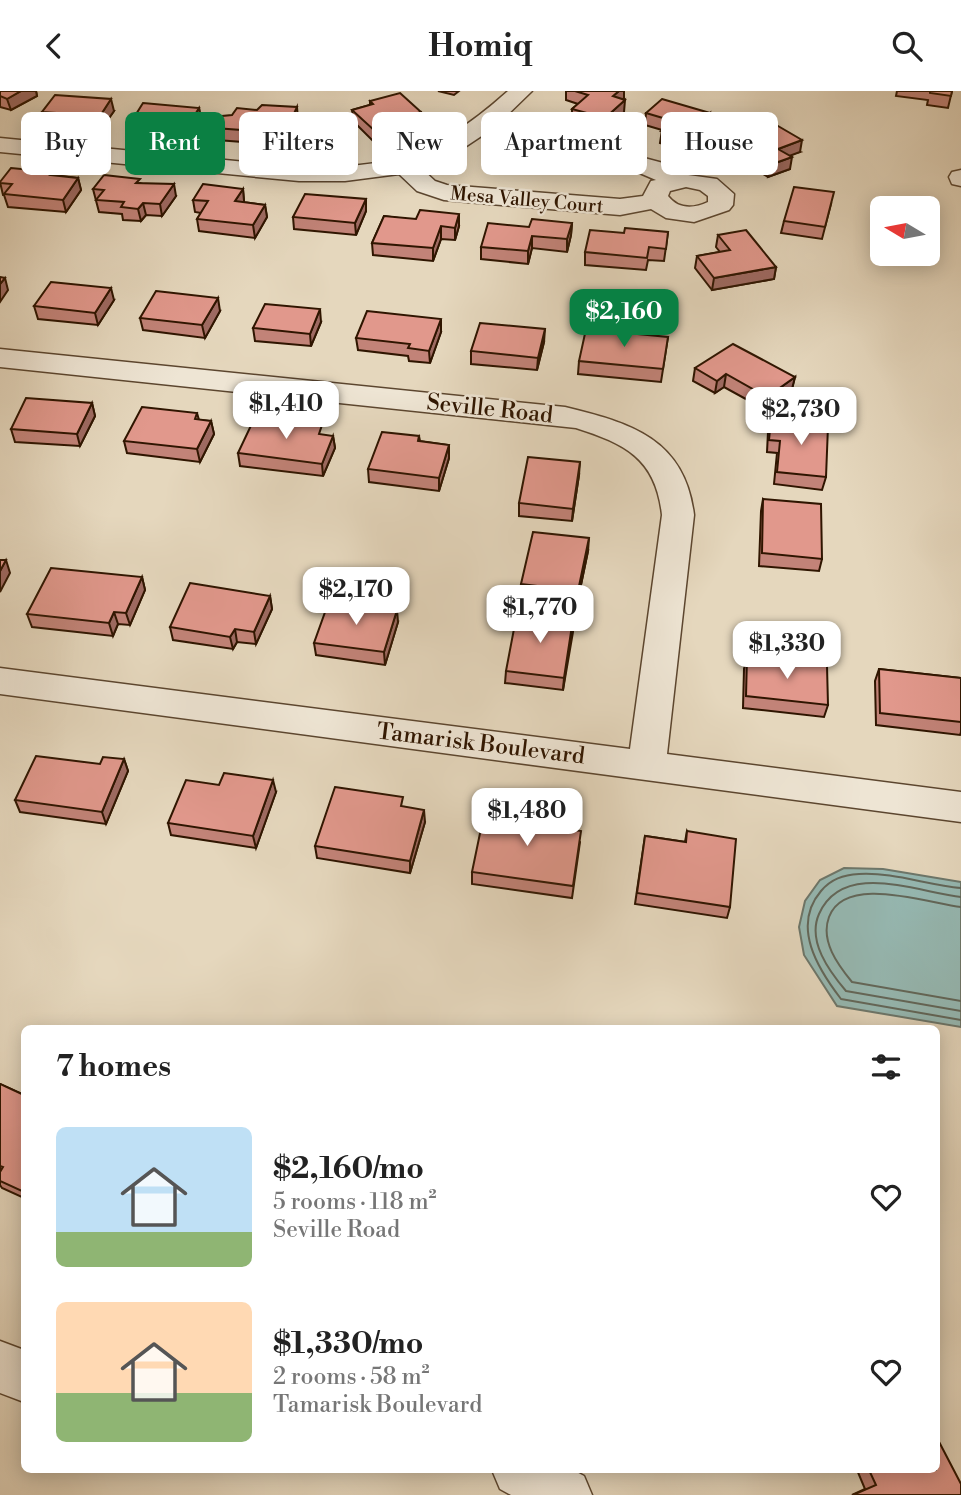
<!DOCTYPE html>
<html lang="en">
<head>
<meta charset="utf-8">
<style>
	:root { --surface:#fff; --page:#f6f6f6; --text:#222; --muted:#767676; --accent:#0b8043 }
	body { margin:0; font-family:"Libre Bodoni",serif; background:var(--page); color:var(--text); height:100vh; display:flex; flex-direction:column; font-size:26px; white-space:nowrap }
	* { box-sizing:border-box; margin:0 }
	p { font-size:23px; color:var(--muted) }
	.icon { flex:none; width:38px; height:38px; fill:none; stroke:currentColor; stroke-width:2; stroke-linecap:round; stroke-linejoin:round }
	.map { position:relative; flex:1; overflow:hidden }
	.drawer { position:absolute; left:21px; top:934px; width:919px; height:448px; display:flex; flex-direction:column; background:var(--surface); border-radius:10px; box-shadow:0 4px 18px #0003 }
	.drawer>* { flex:none }
	.top-card { position:absolute; left:21px; top:21px; width:920px; height:63px; display:flex; gap:14px }
	.needle { width:46px; rotate:280deg }
	.fabs { position:absolute; left:870px; top:105px; display:grid; gap:14px }
	.fabs a { display:grid; place-items:center; width:70px; height:70px; border-radius:10px; background:var(--surface); box-shadow:0 4px 18px #0003; font-size:35px }
	.price { position:absolute; translate:-50% -60px; padding:0 16px; border-radius:14px; background:#fff; color:#222; font-size:23px; line-height:46px; filter:drop-shadow(0 2px 4px #0008) }
	.price::after { content:''; position:absolute; left:50%; top:42px; width:21px; height:16px; margin-left:-10px; background:inherit; clip-path:polygon(0 0,100% 0,50% 100%) }
	.price.active { background:var(--accent); color:#fff }
	ul { padding:0; list-style:none }
	li { display:flex; align-items:center; gap:21px; height:175px; padding:0 35px }
	li span { display:grid; place-items:center; flex:none; width:196px; height:140px; border-radius:10px; color:#555 }
	li>.icon { margin-inline-start:auto }
	span .icon { width:84px; height:84px; fill:#fffc; stroke-width:1 }
	li b { font-size:30px }
	h2 { display:flex; justify-content:space-between; align-items:center; height:84px; padding:0 35px; font-size:30px }
	.chip { padding:0 24px; border-radius:10px; background:var(--surface); box-shadow:0 4px 18px #0003; font-size:24px; line-height:63px }
	.chip.active { background:var(--accent); color:#fff }
	header { display:flex; justify-content:space-between; align-items:center; height:91px; padding:0 35px; background:var(--surface); font-size:32px; font-weight:800 }
	.map>svg:first-child { display:block }
</style>
</head>
<body>
<header><svg class="icon" aria-label="back" viewBox="0 0 24 24"><path d="M15 5l-7 7 7 7"/></svg>Homiq<svg class="icon" aria-label="search" viewBox="0 0 24 24"><circle cx="10" cy="10" r="6"/><path d="M15 15l6 6"/></svg></header>
<div class="map">
<svg width="961" height="1404" viewBox="0 0 961 1404">
	<rect width="100%" height="100%" fill="#e5d7bd"/>
	<filter id="stains"><feTurbulence type="fractalNoise" baseFrequency=".00286" numOctaves="4"/><feColorMatrix values="0 0 0 0 .2 0 0 0 0 .09 0 0 0 0 .02 0 0 0 .5 -.17"/></filter>
	<radialGradient id="worn" r=".72"><stop offset=".6" stop-color="#630" stop-opacity="0"/><stop offset="1" stop-color="#630" stop-opacity=".3"/></radialGradient>
	<!-- water -->
	<path fill="#96b9b3" stroke="#6d776b" stroke-width="2" d="M844 777 883 778 961 791V936L837 915 804 864 799 836 805 810 820 789Z"/>
	<g fill="none" stroke-linecap="round" stroke-linejoin="round">
		<!-- shore -->
		<g stroke="#62675a" stroke-width="2">
			<path d="M961 797C927 794 893 781 859 783 843 784 831 788 821 800 791 835 818 878 841 908L961 929"/>
			<path d="M961 806C917 801 843 769 819 823 807 850 829 880 846 900L961 920"/>
			<path d="M961 816C927 812 845 783 829 826 820 850 838 874 852 891L961 910"/>
		</g>
		<!-- minor casing -->
		<g stroke="#5c462f" stroke-width="3">
			<g id="minor">
				<path d="M508 0H532L502 29 663 72 681 83 717 88 734 103 733 114 729 119 694 131 666 127 651 118 620 124 444 109 417 100 399 83 345 90H299L0 61V47L276 74C379 81 430 70 508 0ZM489 40 628 77 656 89 651 90 643 105 620 108 447 94 435 90 421 77 462 58ZM686 96 700 99 708 105V111C693 118 678 118 668 105L670 100Z"/>
				<path d="M961 79V95L952 93 949 86 952 81Z"/>
				<path d="M0 258 565 316C631 332 685 348 694 424L667 663 961 701V731L0 603V577L630 658 662 424C656 368 626 353 576 337L0 276Z"/>
				<path d="M0 1250 24 1259V1311L0 1302Z"/>
				<path d="M492 1379H573L584 1385 592 1404H511L500 1398Z"/>
			</g>
		</g>
		<!-- minor -->
		<use href="#minor" fill="#eee5d4" fill-rule="evenodd"/>
	</g>
	<!-- wall -->
	<g fill="#c28378" stroke="#2f1500" stroke-width="2">
		<path d="M0 0H36L37 5 11 19 0 16Z"/>
		<path d="M438 0H459L454 4Z"/>
		<path d="M566 0H624V7L622 8 624 21 605 39 572 29V18L578 13 566 9Z"/>
		<path d="M897 0H952L948 17 927 14 928 9 896 5Z"/>
		<path d="M370 10 421 33 400 39 401 47 376 53 353 30 352 19 370 14Z"/>
		<path d="M199 17 201 28 190 47 135 40 133 28Z"/>
		<path d="M114 20 102 37 45 33 42 21Z"/>
		<path d="M646 22H710L708 34 706 36 711 50 697 63 660 52 662 39 645 34Z"/>
		<path d="M298 28 288 50 259 48 257 52 217 49 215 37Z"/>
		<path d="M734 39 800 61 789 64 790 78 768 86 734 65 736 54 732 51Z"/>
		<path d="M53 84 78 87 81 99 66 121 8 116 4 104H3L0 91Z"/>
		<path d="M140 92 176 105 162 125 146 124 141 130 123 129 122 123 99 121 93 98Z"/>
		<path d="M243 98 244 110 243 111 265 114 267 126 255 147 199 140 197 128 201 122 195 121 193 109Z"/>
		<path d="M366 108V120L356 144 294 138 293 126Z"/>
		<path d="M831 113 822 148 781 142 784 130Z"/>
		<path d="M384 125 459 135 455 149 441 148 433 170 373 164 372 152Z"/>
		<path d="M572 132 571 144 567 161 532 157 528 173 481 168V156L529 136Z"/>
		<path d="M668 141 664 170 648 169 646 179 585 174V161L624 142Z"/>
		<path d="M718 144 776 176 774 188 712 199 695 177 697 165 720 161 716 156Z"/>
		<path d="M114 209 98 234 38 228 34 215Z"/>
		<path d="M220 220 205 247 143 239 140 227Z"/>
		<path d="M321 231 311 255 255 250 253 237Z"/>
		<path d="M441 241 430 272 409 270 408 265 358 259 356 247Z"/>
		<path d="M668 246 661 291 578 283 579 270Z"/>
		<path d="M544 251 537 279 471 273V260Z"/>
		<path d="M695 277 795 286 792 298 764 318 724 296 715 302 693 290Z"/>
		<path d="M92 312 95 325 80 355 15 351 11 338Z"/>
		<path d="M197 322 199 329 211 330 214 343 200 371 127 362 124 350Z"/>
		<path d="M771 328 826 386 822 399 774 393 777 362 767 361 768 341Z"/>
		<path d="M333 345 335 357 323 385 240 375 238 362Z"/>
		<path d="M419 345 420 350 449 354V367L439 400 369 391 368 378Z"/>
		<path d="M579 384 572 430 519 425V412Z"/>
		<path d="M763 408 822 468 819 480 759 475 761 420Z"/>
		<path d="M588 460 577 513 521 506V493Z"/>
		<path d="M142 486 145 499 130 534 118 533 113 545 32 536 27 523Z"/>
		<path d="M270 505 272 518 256 553 237 551 233 558 173 549 170 536Z"/>
		<path d="M573 528 563 599 505 592 506 580Z"/>
		<path d="M398 531 385 574 316 564 314 552Z"/>
		<path d="M747 566 828 614 824 626 743 617 744 578Z"/>
		<path d="M879 578 961 587V641L960 644 876 634 875 590Z"/>
		<path d="M124 668 128 680 106 733 20 721 15 709 100 673Z"/>
		<path d="M276 701 256 757 171 744 168 732Z"/>
		<path d="M404 716 425 731 410 782 317 767 315 755Z"/>
		<path d="M555 728V736L580 751 572 807 472 793V781Z"/>
		<path d="M687 740 730 816 727 827 635 813 645 745 685 751Z"/>
		<path d="M0 993 24 1004V1107L2 1097 0 1094Z"/>
		<path d="M857 1379H936L961 1404H852L865 1398Z"/>
	</g>
	<!-- shaded-wall -->
	<g fill="#9e6a62" stroke="#2f1500" stroke-width="2">
		<path d="M21 0H36L37 5 11 19 7 8Z"/>
		<path d="M619 0H624V7L612 17 613 5Z"/>
		<path d="M111 8 114 20 102 37 100 25Z"/>
		<path d="M625 9 624 21 605 39V27Z"/>
		<path d="M297 16 298 28 288 50 287 38Z"/>
		<path d="M199 17 201 28 190 47 188 35Z"/>
		<path d="M421 21V33L400 39 401 47 376 53V41L394 29Z"/>
		<path d="M710 22 708 34 695 45 697 33Z"/>
		<path d="M258 36 259 48 257 52 255 40Z"/>
		<path d="M713 38 711 50 697 63 698 51Z"/>
		<path d="M802 49 800 61 776 70 778 58Z"/>
		<path d="M792 66 790 78 768 86 770 74Z"/>
		<path d="M78 87 81 99 66 121 63 109Z"/>
		<path d="M174 93 176 105 162 125 160 113Z"/>
		<path d="M243 98 244 110 236 122 235 110Z"/>
		<path d="M366 108V120L356 144 355 132Z"/>
		<path d="M143 112 146 124 141 130 138 118Z"/>
		<path d="M265 114 267 126 255 147 253 134Z"/>
		<path d="M459 123V135L455 149V137Z"/>
		<path d="M572 132 571 144 567 161V148Z"/>
		<path d="M441 135V148L433 170V157Z"/>
		<path d="M532 145V157L528 173V160Z"/>
		<path d="M776 176 774 188 712 199 714 187Z"/>
		<path d="M5 187 8 199 0 211V193Z"/>
		<path d="M111 197 114 209 98 234 95 222Z"/>
		<path d="M218 207 220 220 205 247 202 234Z"/>
		<path d="M320 218 321 231 311 255 310 243Z"/>
		<path d="M441 228V241L430 272 429 260Z"/>
		<path d="M545 238 544 251 537 279 538 267Z"/>
		<path d="M726 283 724 296 715 302 717 290Z"/>
		<path d="M795 286 792 298 764 318 767 306Z"/>
		<path d="M92 312 95 325 80 355 77 343Z"/>
		<path d="M211 330 214 343 200 371 197 358Z"/>
		<path d="M333 345 335 357 323 385 322 373Z"/>
		<path d="M449 354V367L439 400V387Z"/>
		<path d="M580 371 579 384 572 430 573 418Z"/>
		<path d="M589 447 588 460 577 513 578 500Z"/>
		<path d="M6 469 10 482 0 501V480Z"/>
		<path d="M142 486 145 499 130 534 126 522Z"/>
		<path d="M270 505 272 518 256 553 254 541Z"/>
		<path d="M397 519 398 531 385 574 384 561Z"/>
		<path d="M114 521 118 533 113 545 109 532Z"/>
		<path d="M573 528V541L563 599 564 587Z"/>
		<path d="M235 538 237 551 233 558 230 546Z"/>
		<path d="M124 668 128 680 106 733 102 721Z"/>
		<path d="M273 689 276 701 256 757 253 745Z"/>
		<path d="M424 719 425 731 410 782V770Z"/>
	</g>
	<!-- building -->
	<g fill="#e1988c" stroke="#2f1500" stroke-width="2">
		<path d="M0 0H21L7 8 0 5Z"/>
		<path d="M575 0H619L613 5 625 9 605 27 572 18 588 4Z"/>
		<path d="M930 0H952L951 5 930 2Z"/>
		<path d="M400 2 421 21 394 29 400 35 376 41 352 19 373 13 370 10Z"/>
		<path d="M55 4 111 8 100 25 42 21Z"/>
		<path d="M662 8 710 22 697 33 713 38 698 51 661 40 673 30 646 22Z"/>
		<path d="M143 12 199 17 188 35 133 28Z"/>
		<path d="M262 14 297 16 287 38 258 36 255 40 215 37 222 25 232 24 237 17 257 19Z"/>
		<path d="M766 28 802 49 778 58 792 66 770 74 736 53 749 49 734 39Z"/>
		<path d="M11 77 52 81 50 84 78 87 63 109 4 103 12 93 0 92V91Z"/>
		<path d="M104 84 140 88 136 92 174 93 160 113 143 112 138 118 121 116 124 111 96 109 104 99 93 98Z"/>
		<path d="M203 93 243 98 235 110 265 114 253 134 197 128 208 110 193 109Z"/>
		<path d="M794 96 834 101 825 136 784 130Z"/>
		<path d="M305 103 366 108 355 132 293 126Z"/>
		<path d="M420 119 459 123 455 137 441 135 433 157 372 152 384 125 416 128Z"/>
		<path d="M532 128 572 132 567 148 532 145 528 160 481 156 488 132 529 136Z"/>
		<path d="M625 137 668 141 666 158 649 156 647 167 585 161 590 139 624 142Z"/>
		<path d="M746 139 776 176 714 187 697 165 730 159 718 144Z"/>
		<path d="M0 186 5 187 0 193Z"/>
		<path d="M51 191 111 197 95 222 34 215Z"/>
		<path d="M156 200 218 207 202 234 140 227Z"/>
		<path d="M265 213 320 218 310 243 253 237Z"/>
		<path d="M367 220 441 228 429 260 408 257 410 253 356 247Z"/>
		<path d="M480 232 545 238 538 267 471 260Z"/>
		<path d="M586 238 668 246 663 278 579 270Z"/>
		<path d="M733 253 795 286 767 306 726 283 717 290 695 277Z"/>
		<path d="M26 307 92 312 77 343 11 338Z"/>
		<path d="M142 316 197 322 195 328 211 330 197 358 124 350Z"/>
		<path d="M255 326 322 334 319 343 333 345 322 373 238 362Z"/>
		<path d="M771 328 828 335 826 386 777 381 780 350 769 349Z"/>
		<path d="M382 341 419 345 418 350 449 354 439 387 368 378Z"/>
		<path d="M528 366 580 371 573 418 519 412Z"/>
		<path d="M763 408 821 413 822 468 762 462Z"/>
		<path d="M533 441 589 447 578 500 521 493Z"/>
		<path d="M0 469H6L0 480Z"/>
		<path d="M51 477 142 486 126 522 114 521 109 532 27 523Z"/>
		<path d="M190 492 270 505 254 541 235 538 230 546 170 536Z"/>
		<path d="M329 510 397 519 384 561 314 552Z"/>
		<path d="M517 522 573 528 564 587 506 580Z"/>
		<path d="M747 566 827 575 828 614 746 605Z"/>
		<path d="M879 578 961 587V631L880 622Z"/>
		<path d="M36 665 100 673 103 666 124 668 102 721 15 709Z"/>
		<path d="M224 682 273 689 253 745 168 732 186 689 219 694Z"/>
		<path d="M335 696 403 706 401 715 424 719 410 770 315 755Z"/>
		<path d="M485 718 555 728 554 736 581 740 573 795 472 781Z"/>
		<path d="M687 740 736 748 730 816 637 802 645 745 686 751Z"/>
		<path d="M0 993 24 1004V1101L0 1090V1081L3 1076 0 1075Z"/>
		<path d="M936 1345 961 1393V1404H853L876 1394 869 1379H936Z"/>
	</g>
	<g text-anchor="middle" stroke-width="5" stroke-linejoin="round" paint-order="stroke">
		<!-- far-street labels -->
		<g font-size="19" fill="#2f1500" stroke="#eee5d4">
			<text transform="translate(527 108) rotate(5)" y="7">Mesa Valley Court</text>
		</g>
		<!-- street labels -->
		<g font-size="23" fill="#2f1500" stroke="#eee5d4">
			<text transform="translate(490 317) rotate(6)" y="8">Seville Road</text>
			<text transform="translate(481 652) rotate(7)" y="8">Tamarisk Boulevard</text>
		</g>
	</g>
	<rect width="100%" height="100%" filter="url(#stains)"/>
	<rect width="100%" height="100%" fill="url(#worn)"/>
</svg>
<div class="fabs">
<a><svg class="needle" viewBox="-14 -14 28 28"><path d="M0-13l5 13h-10z" fill="#e53935"/><path d="M0 13l5-13h-10z" fill="#767676"/></svg></a>
</div>
<b class="price active" style="left:624px;top:258px">$2,160</b>
<b class="price" style="left:286px;top:350px">$1,410</b>
<b class="price" style="left:801px;top:356px">$2,730</b>
<b class="price" style="left:356px;top:536px">$2,170</b>
<b class="price" style="left:540px;top:554px">$1,770</b>
<b class="price" style="left:787px;top:590px">$1,330</b>
<b class="price" style="left:527px;top:757px">$1,480</b>
<div class="top-card">
<a class="chip">Buy</a>
<a class="chip active">Rent</a>
<a class="chip">Filters</a>
<a class="chip">New</a>
<a class="chip">Apartment</a>
<a class="chip">House</a>
</div>
<section class="drawer">
<h2>7 homes<svg class="icon" aria-label="filters" viewBox="0 0 24 24"><path d="M4 7h16M4 17h16"/><circle cx="9" cy="7" r="2"/><circle cx="15" cy="17" r="2"/></svg></h2>
<ul>
<li><span style="background:linear-gradient(#bfe0f5 75%,#8fb573 0)"><svg class="icon" aria-label="home" viewBox="0 0 24 24"><path d="M3 11l9-7 9 7M6 9v11h12V9"/></svg></span><div><b>$2,160/mo</b><p>5 rooms · 118 m²</p><p>Seville Road</p></div><svg class="icon" aria-label="heart" viewBox="0 0 24 24"><path d="M12 20l-8-8c-3-5 5-10 8-4 3-6 11-1 8 4z"/></svg></li>
<li><span style="background:linear-gradient(#ffd9b3 65%,#8fb573 0)"><svg class="icon" aria-label="home" viewBox="0 0 24 24"><path d="M3 11l9-7 9 7M6 9v11h12V9"/></svg></span><div><b>$1,330/mo</b><p>2 rooms · 58 m²</p><p>Tamarisk Boulevard</p></div><svg class="icon" aria-label="heart" viewBox="0 0 24 24"><path d="M12 20l-8-8c-3-5 5-10 8-4 3-6 11-1 8 4z"/></svg></li>
</ul>
</section>
</div>
</body>
</html>
